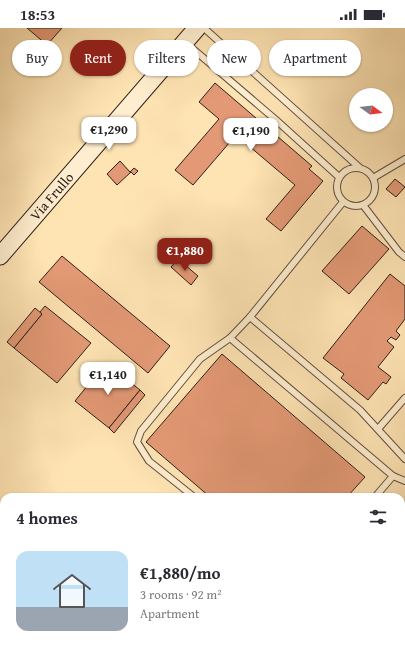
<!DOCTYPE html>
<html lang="en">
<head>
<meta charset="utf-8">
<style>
	:root { --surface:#fff; --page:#f7f7f7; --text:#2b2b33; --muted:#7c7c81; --line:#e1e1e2; --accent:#8f2418 }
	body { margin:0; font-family:"Gentium Book Plus",serif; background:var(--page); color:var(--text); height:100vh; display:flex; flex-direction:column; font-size:15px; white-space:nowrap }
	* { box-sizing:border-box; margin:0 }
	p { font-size:13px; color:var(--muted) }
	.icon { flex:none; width:22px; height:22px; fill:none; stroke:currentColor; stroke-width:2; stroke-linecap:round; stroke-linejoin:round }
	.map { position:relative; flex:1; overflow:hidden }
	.details { position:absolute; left:0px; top:465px; width:405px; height:156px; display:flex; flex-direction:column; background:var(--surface); border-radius:12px 12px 0 0; box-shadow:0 1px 3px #0004 }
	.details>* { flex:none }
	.hud { position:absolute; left:12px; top:12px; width:381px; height:36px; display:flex; gap:8px }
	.needle { width:26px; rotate:105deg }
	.buttons { position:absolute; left:349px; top:60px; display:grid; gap:8px }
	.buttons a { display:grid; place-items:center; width:44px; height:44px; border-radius:50%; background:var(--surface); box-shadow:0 1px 3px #0004; font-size:20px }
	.price { position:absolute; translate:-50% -34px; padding:0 9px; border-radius:8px; background:#fff; color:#222; font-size:13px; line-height:26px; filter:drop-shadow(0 1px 2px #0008) }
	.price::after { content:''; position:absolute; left:50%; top:24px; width:12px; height:9px; margin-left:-6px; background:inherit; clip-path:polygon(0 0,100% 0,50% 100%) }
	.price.on { background:var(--accent); color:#fff }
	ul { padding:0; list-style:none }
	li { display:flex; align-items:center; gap:12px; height:100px; padding:0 16px }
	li+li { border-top:1px solid var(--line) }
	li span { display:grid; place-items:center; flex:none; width:112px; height:80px; border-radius:12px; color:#555 }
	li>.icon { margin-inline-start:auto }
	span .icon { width:48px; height:48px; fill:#fffc; stroke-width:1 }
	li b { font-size:17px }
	h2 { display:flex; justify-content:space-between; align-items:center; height:48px; padding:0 16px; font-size:17px }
	.tag { padding:0 14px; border-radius:18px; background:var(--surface); box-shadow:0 1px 3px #0004; font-size:14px; line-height:36px }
	.tag.on { background:var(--accent); color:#fff }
	.status { display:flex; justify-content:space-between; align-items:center; height:28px; padding:0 20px; background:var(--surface); direction:ltr }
	.status svg { height:11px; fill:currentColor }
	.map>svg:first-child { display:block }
</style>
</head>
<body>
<div class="status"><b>18:53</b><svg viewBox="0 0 49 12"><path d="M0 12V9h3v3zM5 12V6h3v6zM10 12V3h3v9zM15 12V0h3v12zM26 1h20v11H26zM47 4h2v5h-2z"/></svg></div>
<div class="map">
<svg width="405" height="621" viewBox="0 0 405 621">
	<rect width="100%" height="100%" fill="#fee3b3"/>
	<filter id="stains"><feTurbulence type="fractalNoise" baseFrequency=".005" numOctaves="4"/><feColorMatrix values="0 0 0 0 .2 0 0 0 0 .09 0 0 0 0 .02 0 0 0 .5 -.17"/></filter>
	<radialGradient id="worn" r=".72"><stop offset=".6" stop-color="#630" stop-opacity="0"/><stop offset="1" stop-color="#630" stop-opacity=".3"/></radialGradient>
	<!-- building -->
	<g fill="#e39975" stroke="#2c1f19">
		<path d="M27 0H62L47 17Z"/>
		<path d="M215 55 312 138 309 141 323 153 281 203 266 191 295 157 236 107 193 157 175 142 219 91 199 74Z"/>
		<path d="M120 133 130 144 134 140 138 143 134 147 131 144 117 157 107 146Z"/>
		<path d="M395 151 405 159 396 169 386 161Z"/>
		<path d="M362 198 389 221 349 266 322 243Z"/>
		<path d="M62 228 170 318 148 345 39 254Z"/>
		<path d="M178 231 198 248 191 257 171 239Z"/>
		<path d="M390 246 405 258V291L396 303 400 307 396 312 391 309 387 313 394 319 378 339 391 349 386 356 383 354 368 372 341 350 344 346 323 330Z"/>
		<path d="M45 278 91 315 57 355 14 320 42 286 40 284Z"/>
		<path d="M35 280 42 286 14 320 7 314Z"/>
		<path d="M222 326 365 449 347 469H210L146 414Z"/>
		<path d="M106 335 140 362 109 400 75 373Z"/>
		<path d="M140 362 145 367 114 405 109 400Z"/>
		<path d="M405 509V621H387L382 617H401V514Z"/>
	</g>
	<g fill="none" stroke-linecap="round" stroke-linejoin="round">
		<!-- lane casing -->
		<g stroke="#605040" stroke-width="8">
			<g id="lane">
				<path d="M204 0 360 140"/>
				<path d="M186 15 276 92 339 149"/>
				<circle cx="356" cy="159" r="19"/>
				<path d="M373 150 405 131"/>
				<path d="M343 174 250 289 360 382 405 431"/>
				<path d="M363 177 399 224 405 229"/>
				<path d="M250 289 230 310 393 448 375 469"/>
				<path d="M378 401 405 370"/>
				<path d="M393 448 405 453"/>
				<path d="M194 469 149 433 137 414 141 403 200 331 230 310"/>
				<path d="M401 490 405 484"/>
				<path d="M178 617 181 621"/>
				<path d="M369 617 374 621"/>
				<path d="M235 621 239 617"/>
			</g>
		</g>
		<!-- secondary casing -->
		<g stroke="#2c1f19" stroke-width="19">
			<g id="secondary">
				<path id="s1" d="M0 228 197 0"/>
			</g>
		</g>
		<!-- lane -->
		<use href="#lane" stroke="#feedce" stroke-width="6"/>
		<!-- secondary -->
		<use href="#secondary" stroke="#feedce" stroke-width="17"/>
	</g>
	<g text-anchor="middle" stroke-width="3.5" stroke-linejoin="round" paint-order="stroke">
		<!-- street labels -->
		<g font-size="14" fill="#2c1f19" stroke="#feedce">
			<text dy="5" stroke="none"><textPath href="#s1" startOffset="79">Via Frullo</textPath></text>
		</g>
	</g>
	<rect width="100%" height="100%" filter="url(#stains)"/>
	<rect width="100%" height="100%" fill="url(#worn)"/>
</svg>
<div class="buttons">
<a><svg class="needle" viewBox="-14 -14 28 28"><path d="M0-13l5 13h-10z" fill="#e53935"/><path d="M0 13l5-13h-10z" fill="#7c7c81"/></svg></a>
</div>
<b class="price" style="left:109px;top:123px">€1,290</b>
<b class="price" style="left:251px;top:124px">€1,190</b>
<b class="price on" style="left:185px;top:244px">€1,880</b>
<b class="price" style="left:108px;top:368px">€1,140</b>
<div class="hud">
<a class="tag">Buy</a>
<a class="tag on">Rent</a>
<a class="tag">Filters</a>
<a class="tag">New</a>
<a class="tag">Apartment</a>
</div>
<section class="details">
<h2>4 homes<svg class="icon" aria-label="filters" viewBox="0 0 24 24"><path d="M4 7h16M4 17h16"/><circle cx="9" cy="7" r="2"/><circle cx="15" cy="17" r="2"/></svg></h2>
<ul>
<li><span style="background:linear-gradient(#bfe0f5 70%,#9aa5b1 0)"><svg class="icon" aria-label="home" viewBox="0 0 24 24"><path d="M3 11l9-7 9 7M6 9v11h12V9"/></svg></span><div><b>€1,880/mo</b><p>3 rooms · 92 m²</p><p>Apartment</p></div></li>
</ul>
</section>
</div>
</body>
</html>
